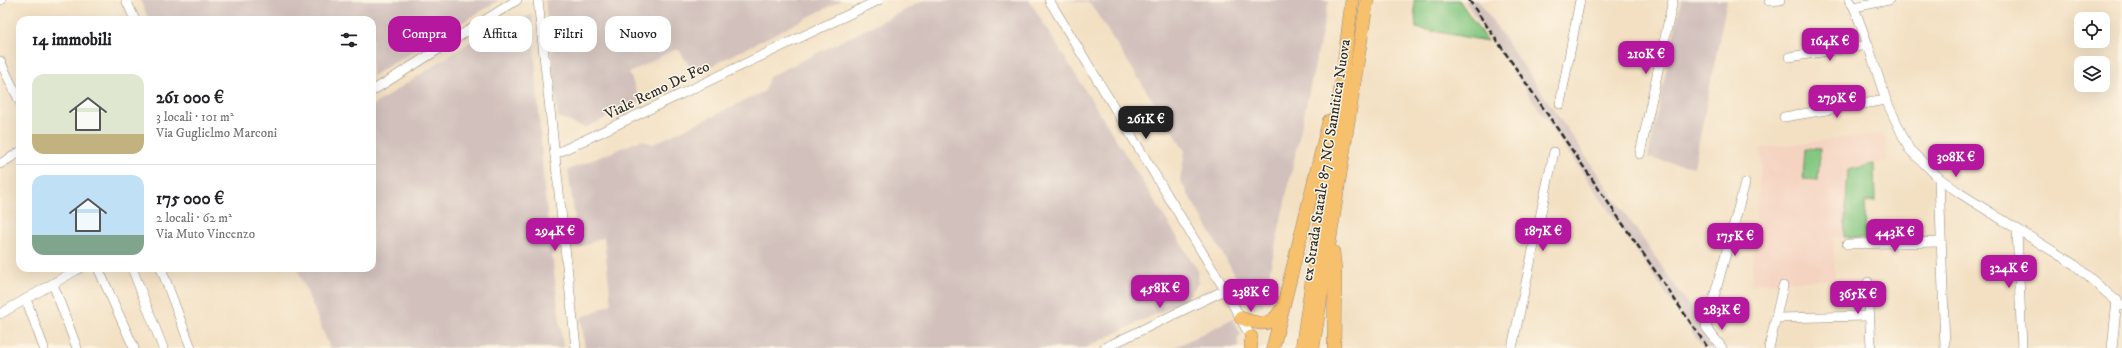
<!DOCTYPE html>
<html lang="it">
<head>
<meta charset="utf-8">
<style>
	:root { --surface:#fff; --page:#f2f2f2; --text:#202124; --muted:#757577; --line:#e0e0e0; --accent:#b5179e }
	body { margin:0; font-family:"IM FELL DW Pica",serif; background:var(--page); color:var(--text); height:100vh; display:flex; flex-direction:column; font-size:15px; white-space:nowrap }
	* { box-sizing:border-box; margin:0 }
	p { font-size:13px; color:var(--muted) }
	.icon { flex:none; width:22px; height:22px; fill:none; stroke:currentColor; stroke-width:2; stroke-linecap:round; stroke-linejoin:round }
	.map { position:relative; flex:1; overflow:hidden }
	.drawer { position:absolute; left:16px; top:16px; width:360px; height:256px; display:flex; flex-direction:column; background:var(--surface); border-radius:12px; box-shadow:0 4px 16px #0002 }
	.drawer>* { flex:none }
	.hud { position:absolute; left:388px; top:16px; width:380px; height:36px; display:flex; gap:8px }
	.fabs { position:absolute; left:2074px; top:12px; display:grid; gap:8px }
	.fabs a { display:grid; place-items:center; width:36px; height:36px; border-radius:8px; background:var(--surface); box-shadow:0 4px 16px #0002; font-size:20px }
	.price { position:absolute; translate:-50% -34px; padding:0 9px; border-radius:8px; background:var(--accent); color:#fff; font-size:13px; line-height:26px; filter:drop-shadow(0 1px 2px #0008) }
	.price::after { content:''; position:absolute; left:50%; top:24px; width:12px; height:9px; margin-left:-6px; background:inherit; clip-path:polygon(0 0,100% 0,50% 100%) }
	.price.current { background:#222; color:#fff }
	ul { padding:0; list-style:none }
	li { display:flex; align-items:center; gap:12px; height:100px; padding:0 16px }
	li+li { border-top:1px solid var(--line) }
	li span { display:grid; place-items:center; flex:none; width:112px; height:80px; border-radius:12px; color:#555 }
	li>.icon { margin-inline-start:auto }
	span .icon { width:48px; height:48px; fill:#fffc; stroke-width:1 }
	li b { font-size:17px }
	h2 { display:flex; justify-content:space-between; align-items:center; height:48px; padding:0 16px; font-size:17px }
	.chip { padding:0 14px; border-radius:12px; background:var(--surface); box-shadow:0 4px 16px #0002; font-size:14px; line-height:36px }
	.chip.current { background:var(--accent); color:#fff }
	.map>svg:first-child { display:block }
</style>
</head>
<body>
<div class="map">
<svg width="2122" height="348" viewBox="0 0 2122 348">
	<rect width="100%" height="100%" fill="#fcf5e5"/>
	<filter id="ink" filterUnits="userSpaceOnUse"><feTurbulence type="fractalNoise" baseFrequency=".025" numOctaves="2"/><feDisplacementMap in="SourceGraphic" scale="8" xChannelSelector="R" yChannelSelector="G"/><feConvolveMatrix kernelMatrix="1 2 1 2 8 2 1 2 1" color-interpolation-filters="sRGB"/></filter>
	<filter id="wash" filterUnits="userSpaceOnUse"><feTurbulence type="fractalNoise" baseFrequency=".012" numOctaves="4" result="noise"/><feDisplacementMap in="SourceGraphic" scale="16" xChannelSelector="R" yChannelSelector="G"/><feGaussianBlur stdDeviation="0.9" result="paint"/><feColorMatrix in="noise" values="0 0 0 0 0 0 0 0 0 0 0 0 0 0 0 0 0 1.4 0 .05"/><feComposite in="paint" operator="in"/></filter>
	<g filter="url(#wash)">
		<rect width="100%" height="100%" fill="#f3e0c3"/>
		<!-- built -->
		<path fill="#f5d3c1" d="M1884 133 1888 160 1849 170 1844 237 1833 238 1835 279 1751 284 1762 148Z"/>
		<!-- industrial -->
		<g fill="#d1c0bc">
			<path d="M140 0H498V1L372 76V20H149Z"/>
			<path d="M545 0H842L711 66 701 68 690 67 679 50H673L629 73 641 101 585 128 558 117Z"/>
			<path d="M925 0H1029L1197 269 1198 283 1187 299 1085 348H585L581 318 611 304 604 237 579 248 568 170 641 140 653 144 715 115 765 91 769 77Z"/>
			<path d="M1065 0H1329L1262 307 1254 308 1180 180 1185 151 1090 3Z"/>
			<path d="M1464 0H1478L1718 348H1703Z"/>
			<path d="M1681 0H1727L1694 167 1648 158Z"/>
			<path d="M532 15 544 187 563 348H330L297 268H372V106L496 25Z"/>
			<path d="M1232 319 1241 334 1238 338V348H1173Z"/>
		</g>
		<!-- green -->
		<g fill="#84c781" stroke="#587956">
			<path d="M1414 0H1459L1487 41 1416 28Z"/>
			<path d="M1805 148 1820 149 1818 180 1803 179Z"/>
			<path d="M1874 164 1875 201 1865 202 1866 238 1844 237 1848 170Z"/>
		</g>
	</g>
	<g filter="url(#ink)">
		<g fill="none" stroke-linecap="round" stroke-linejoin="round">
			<!-- minor casing -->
			<g stroke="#8f8677" stroke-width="10">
				<g id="minor">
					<path d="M0 0H1"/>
					<path d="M126 0 135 20"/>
					<path d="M538 0 576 348"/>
					<path d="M1049 0 1225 290 1253 341"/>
					<path d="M1849 0 1854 7 1868 45 1886 100 1909 149 1939 178 1961 194 2075 265 2122 306"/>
					<path d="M1769 1 1780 0"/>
					<path d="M1854 7 1889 0"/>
					<path d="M1789 57 1868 45"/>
					<path d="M0 61 20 102"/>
					<path d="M372 91 517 0"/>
					<path d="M1560 104 1580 0"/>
					<path d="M1784 117 1886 100"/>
					<path d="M555 154 879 0"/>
					<path d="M1640 154 1673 0"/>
					<path d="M0 164 20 152"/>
					<path d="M1939 178 1945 348"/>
					<path d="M2017 229 2022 348"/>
					<path d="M1847 244 1941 242"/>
					<path d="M98 268 134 348"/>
					<path d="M132 268 163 348"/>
					<path d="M161 268 191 348"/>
					<path d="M1868 282 1871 348"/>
					<path d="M53 284 77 348"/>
					<path d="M26 299 44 348"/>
					<path d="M0 314 80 268"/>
					<path d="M1776 318 1869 316"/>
					<path d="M1104 348 1225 290"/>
					<path d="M1512 348 1554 152"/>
					<path d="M1722 348 1706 327 1745 183"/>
					<path d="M1769 348 1783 286"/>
					<path d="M2112 348 2117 300"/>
				</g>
			</g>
			<!-- highway casing -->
			<g stroke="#8f8677" stroke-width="14">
				<g id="highway">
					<path d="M1333 252 1335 270 1334 348"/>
					<path d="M1241 318C1257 324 1271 328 1280 311"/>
					<path d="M1251 337V348"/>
					<path d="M1273 348 1329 121"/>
					<path d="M1302 348 1342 80 1352 0"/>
					<path d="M1313 348 1367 0"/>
				</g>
			</g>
			<!-- minor -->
			<use href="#minor" stroke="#fff" stroke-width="9"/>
			<!-- highway -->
			<use href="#highway" stroke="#f7c06c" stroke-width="13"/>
			<!-- rail -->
			<path stroke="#2b2b2b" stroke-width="2.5" stroke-dasharray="6 3" stroke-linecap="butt" d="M1469 0 1708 348"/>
		</g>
	</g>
	<g text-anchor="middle" stroke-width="3" stroke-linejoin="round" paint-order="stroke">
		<!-- street labels -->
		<g font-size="15" fill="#2b2b2b" stroke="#fcf5e5">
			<text transform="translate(657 90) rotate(-26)" y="5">Viale Remo De Feo</text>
			<text transform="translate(1326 160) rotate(-81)" y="5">ex Strada Statale 87 NC Sannitica Nuova</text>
		</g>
	</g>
</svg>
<div class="fabs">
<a><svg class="icon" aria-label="locate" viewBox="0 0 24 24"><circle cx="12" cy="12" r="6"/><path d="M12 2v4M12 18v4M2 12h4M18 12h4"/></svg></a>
<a><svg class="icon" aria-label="layers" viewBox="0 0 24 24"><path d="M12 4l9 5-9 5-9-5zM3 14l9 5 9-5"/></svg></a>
</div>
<b class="price" style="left:1830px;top:62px">164K €</b>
<b class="price" style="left:1646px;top:75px">210K €</b>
<b class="price" style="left:1837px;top:119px">279K €</b>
<b class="price current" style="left:1146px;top:140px">261K €</b>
<b class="price" style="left:1956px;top:178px">308K €</b>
<b class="price" style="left:555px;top:252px">294K €</b>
<b class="price" style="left:1543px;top:252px">187K €</b>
<b class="price" style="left:1895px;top:253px">443K €</b>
<b class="price" style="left:1735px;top:257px">175K €</b>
<b class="price" style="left:2009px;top:289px">324K €</b>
<b class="price" style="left:1160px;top:309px">458K €</b>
<b class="price" style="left:1251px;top:313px">238K €</b>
<b class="price" style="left:1858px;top:315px">365K €</b>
<b class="price" style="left:1722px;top:331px">283K €</b>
<div class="hud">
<a class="chip current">Compra</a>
<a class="chip">Affitta</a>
<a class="chip">Filtri</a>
<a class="chip">Nuovo</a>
</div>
<section class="drawer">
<h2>14 immobili<svg class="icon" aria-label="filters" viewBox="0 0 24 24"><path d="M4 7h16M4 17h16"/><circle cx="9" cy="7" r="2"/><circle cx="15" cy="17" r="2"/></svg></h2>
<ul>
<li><span style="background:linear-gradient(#dfe7d0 75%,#c2b280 0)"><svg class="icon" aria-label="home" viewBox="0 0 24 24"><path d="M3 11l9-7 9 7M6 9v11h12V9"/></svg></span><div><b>261 000 €</b><p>3 locali · 101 m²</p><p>Via Guglielmo Marconi</p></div></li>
<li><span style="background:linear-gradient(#bfe0f5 75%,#7fa58c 0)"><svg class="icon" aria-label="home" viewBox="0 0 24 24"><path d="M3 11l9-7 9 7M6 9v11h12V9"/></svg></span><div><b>175 000 €</b><p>2 locali · 62 m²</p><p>Via Muto Vincenzo</p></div></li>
</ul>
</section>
</div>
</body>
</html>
